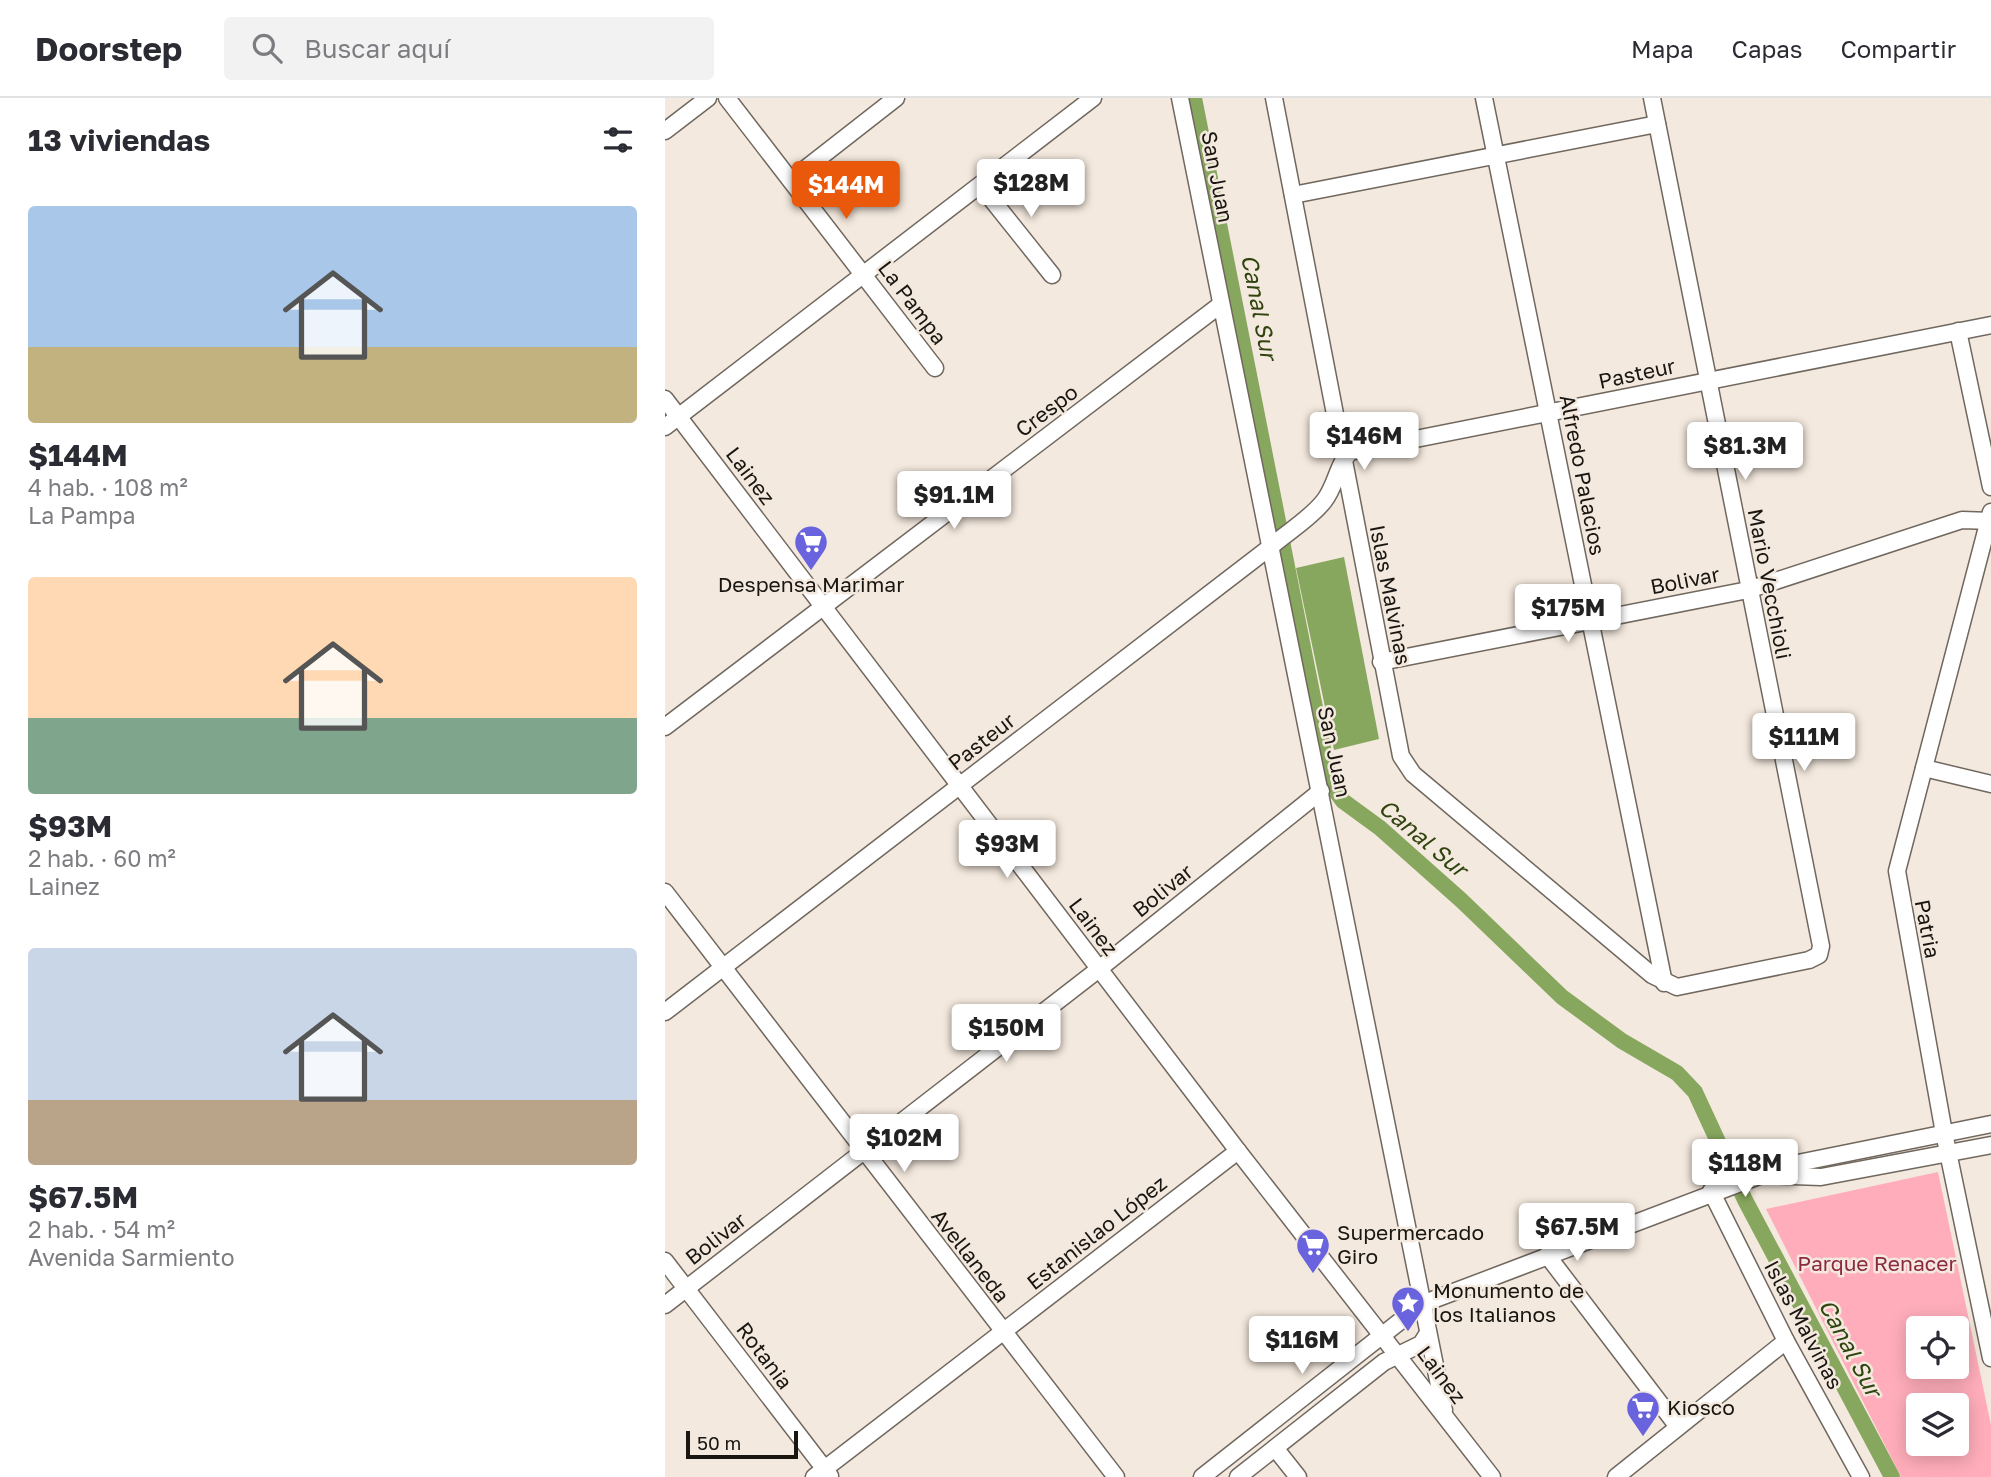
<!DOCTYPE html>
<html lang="es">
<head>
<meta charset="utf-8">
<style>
	:root { --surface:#fff; --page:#f2f2f3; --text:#2b2b33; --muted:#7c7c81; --line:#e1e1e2; --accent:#ea580c }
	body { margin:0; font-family:"Golos Text",sans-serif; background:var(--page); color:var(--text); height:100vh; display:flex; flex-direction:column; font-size:26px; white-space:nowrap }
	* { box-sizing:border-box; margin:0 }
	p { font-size:23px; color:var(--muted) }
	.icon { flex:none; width:38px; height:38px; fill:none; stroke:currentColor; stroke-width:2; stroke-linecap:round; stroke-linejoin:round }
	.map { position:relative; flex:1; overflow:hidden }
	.details { display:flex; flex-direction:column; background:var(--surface); width:665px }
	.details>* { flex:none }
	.buttons { position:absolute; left:1241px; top:1218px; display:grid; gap:14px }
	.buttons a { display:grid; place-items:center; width:63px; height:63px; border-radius:7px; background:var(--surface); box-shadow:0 4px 18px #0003; font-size:35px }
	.scale { position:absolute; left:21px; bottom:18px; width:112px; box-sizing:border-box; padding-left:7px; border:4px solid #191612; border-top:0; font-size:19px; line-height:24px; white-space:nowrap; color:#191612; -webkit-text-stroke:5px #f4e9de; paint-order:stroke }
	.price { position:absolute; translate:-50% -60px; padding:0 16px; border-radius:7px; background:#fff; color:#222; font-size:23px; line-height:46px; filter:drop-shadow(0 2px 4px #0008) }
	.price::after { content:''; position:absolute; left:50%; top:42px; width:21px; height:16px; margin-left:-10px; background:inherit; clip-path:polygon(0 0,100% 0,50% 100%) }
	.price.selected { background:var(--accent); color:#fff }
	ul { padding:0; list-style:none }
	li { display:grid; align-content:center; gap:14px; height:371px; padding:0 28px }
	li span { display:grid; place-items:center; height:217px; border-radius:7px; color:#555 }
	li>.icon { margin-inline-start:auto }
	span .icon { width:126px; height:126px; fill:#fffc; stroke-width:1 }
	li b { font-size:30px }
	h2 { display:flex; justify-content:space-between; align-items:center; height:84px; padding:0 28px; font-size:30px }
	header { display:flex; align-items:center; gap:42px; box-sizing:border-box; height:98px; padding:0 35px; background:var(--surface); border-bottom:2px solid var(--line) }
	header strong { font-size:33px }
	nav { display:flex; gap:38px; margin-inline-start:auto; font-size:24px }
	.search { width:490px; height:63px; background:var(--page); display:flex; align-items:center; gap:18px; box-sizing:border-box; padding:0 24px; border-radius:7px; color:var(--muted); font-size:26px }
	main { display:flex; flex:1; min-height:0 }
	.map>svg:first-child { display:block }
</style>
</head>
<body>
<header>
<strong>Doorstep</strong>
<div class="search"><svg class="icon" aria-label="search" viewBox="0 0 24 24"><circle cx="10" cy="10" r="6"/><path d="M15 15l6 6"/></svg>Buscar aquí</div>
<nav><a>Mapa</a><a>Capas</a><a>Compartir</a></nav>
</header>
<main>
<section class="details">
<h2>13 viviendas<svg class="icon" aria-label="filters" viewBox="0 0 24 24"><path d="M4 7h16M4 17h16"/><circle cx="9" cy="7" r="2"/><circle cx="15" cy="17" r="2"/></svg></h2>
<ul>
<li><span style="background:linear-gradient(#a9c7e8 65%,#c2b280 0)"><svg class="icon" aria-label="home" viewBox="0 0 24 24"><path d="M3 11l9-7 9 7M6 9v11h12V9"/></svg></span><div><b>$144M</b><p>4 hab. · 108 m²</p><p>La Pampa</p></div></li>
<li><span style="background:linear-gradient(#ffd9b3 65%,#7fa58c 0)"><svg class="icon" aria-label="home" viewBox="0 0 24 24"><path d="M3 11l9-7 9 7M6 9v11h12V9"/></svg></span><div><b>$93M</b><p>2 hab. · 60 m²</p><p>Lainez</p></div></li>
<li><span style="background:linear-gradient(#c9d6e8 70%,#b9a48a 0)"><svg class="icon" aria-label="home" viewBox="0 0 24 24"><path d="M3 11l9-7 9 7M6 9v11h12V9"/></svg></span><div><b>$67.5M</b><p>2 hab. · 54 m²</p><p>Avenida Sarmiento</p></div></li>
</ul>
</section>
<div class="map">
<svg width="1326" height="1379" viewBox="0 0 1326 1379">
	<rect width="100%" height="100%" fill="#f4e9de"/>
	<!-- green -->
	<path fill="#ffadba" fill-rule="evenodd" d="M1273 1074 1326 1327V1379H1236L1101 1111ZM1253 1230H1292V1269H1253ZM1253 1307H1292V1346H1253Z"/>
	<!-- water -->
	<path fill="#88a75e" d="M679 459 714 641 669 652 631 470Z"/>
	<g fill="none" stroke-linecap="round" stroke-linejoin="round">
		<!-- canal -->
		<path stroke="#88a75e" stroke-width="16" d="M529 0 665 685 678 703 715 730 796 802 897 899 957 943 1012 975 1030 994 1080 1102 1227 1379"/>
		<!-- minor casing -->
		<g stroke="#70675e" stroke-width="19">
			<g id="minor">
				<path d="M62 0 270 270"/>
				<path d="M515 0 779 1312"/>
				<path d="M609 0 736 658 748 676 987 877 1012 889 1144 862 1154 857 1156 848 987 0"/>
				<path d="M819 0 999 885"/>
				<path d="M0 33 43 0"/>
				<path d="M126 82 231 0"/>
				<path d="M316 88 387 177"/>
				<path d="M628 97 992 26"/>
				<path d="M1293 233 1326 389"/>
				<path d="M0 301 573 1053 827 1379"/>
				<path d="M0 329 428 0"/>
				<path d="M1326 414 1232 773 1279 1035 1326 1260"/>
				<path d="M716 564 1083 492 1297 422 1326 423"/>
				<path d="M0 629 555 207"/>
				<path d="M1259 670 1326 686"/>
				<path d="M0 794 451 1379"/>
				<path d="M0 914 604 450C621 435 645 421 659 403 671 388 672 367 685 354L1326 227"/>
				<path d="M1101 1077 1156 1079 1326 1047"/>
				<path d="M1046 1093 1121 1243 1196 1379"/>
				<path d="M882 1157 1013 1329"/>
				<path d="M0 1163 165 1378"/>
				<path d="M0 1207 434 871 656 693"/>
				<path d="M610 1350 633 1379"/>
				<path d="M149 1379 573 1053"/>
				<path d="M537 1379 757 1206 1123 1067 1326 1026"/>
				<path d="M573 1379 719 1264 756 1246 763 1235"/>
				<path d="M951 1379 1121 1243"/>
			</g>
		</g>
		<!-- minor -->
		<use href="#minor" stroke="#fff" stroke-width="16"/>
	</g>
	<!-- icons -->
	<defs>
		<g id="supermarket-pin" transform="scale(1.75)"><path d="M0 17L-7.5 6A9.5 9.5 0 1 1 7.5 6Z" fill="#6964de" stroke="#f4e9de"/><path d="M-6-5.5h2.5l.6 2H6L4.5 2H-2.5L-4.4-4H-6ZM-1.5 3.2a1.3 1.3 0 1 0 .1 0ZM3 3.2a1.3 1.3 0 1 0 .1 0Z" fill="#fff"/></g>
		<g id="sight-pin" transform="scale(1.75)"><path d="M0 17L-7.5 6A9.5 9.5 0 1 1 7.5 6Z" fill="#6964de" stroke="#f4e9de"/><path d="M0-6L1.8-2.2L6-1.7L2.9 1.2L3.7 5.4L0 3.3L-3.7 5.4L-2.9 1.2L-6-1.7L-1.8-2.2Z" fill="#fff"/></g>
	</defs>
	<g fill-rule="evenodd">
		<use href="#supermarket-pin" x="146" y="444"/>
		<use href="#supermarket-pin" x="648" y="1147"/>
		<use href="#sight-pin" x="743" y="1205"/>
		<use href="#supermarket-pin" x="978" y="1310"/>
	</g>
	<g text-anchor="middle" stroke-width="5" stroke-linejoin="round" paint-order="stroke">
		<!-- street labels -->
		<g font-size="21" fill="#191612" stroke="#f4e9de">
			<text transform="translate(552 79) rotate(79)" y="7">San Juan</text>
			<text transform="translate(247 205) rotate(53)" y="7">La Pampa</text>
			<text transform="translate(972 276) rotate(-12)" y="7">Pasteur</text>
			<text transform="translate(382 313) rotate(-37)" y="7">Crespo</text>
			<text transform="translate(917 377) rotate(79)" y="7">Alfredo Palacios</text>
			<text transform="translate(85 378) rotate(53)" y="7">Lainez</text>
			<text transform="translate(1020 483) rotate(-11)" y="7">Bolivar</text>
			<text transform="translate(1104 486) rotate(79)" y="7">Mario Vecchioli</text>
			<text transform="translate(725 497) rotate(79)" y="7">Islas Malvinas</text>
			<text transform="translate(317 644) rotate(-38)" y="7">Pasteur</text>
			<text transform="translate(669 654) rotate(78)" y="7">San Juan</text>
			<text transform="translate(498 793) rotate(-39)" y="7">Bolivar</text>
			<text transform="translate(428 829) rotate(53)" y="7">Lainez</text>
			<text transform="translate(1262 831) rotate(79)" y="7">Patria</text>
			<text transform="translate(432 1135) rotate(-38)" y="7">Estanislao López</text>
			<text transform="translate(51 1141) rotate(-38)" y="7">Bolivar</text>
			<text transform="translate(305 1158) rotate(52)" y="7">Avellaneda</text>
			<text transform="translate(1138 1227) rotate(62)" y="7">Islas Malvinas</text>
			<text transform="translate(99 1258) rotate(53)" y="7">Rotania</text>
			<text transform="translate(776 1277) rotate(53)" y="7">Lainez</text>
		</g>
		<!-- poi labels -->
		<g font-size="21" fill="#191612" stroke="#f4e9de" text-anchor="start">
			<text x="146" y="494" text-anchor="middle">Despensa Marimar</text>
			<text x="672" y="1142">Supermercado<tspan x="672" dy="24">Giro</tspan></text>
			<text x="768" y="1200">Monumento de<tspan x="768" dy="24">los Italianos</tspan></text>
			<text x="1002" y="1317">Kiosco</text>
		</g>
		<!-- park labels -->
		<g font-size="21" fill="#8c2942" stroke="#f4e9de">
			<text x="1212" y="1173">Parque Renacer</text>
		</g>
		<!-- water labels -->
		<g font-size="23" font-style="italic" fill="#30440f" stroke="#f4e9de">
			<text transform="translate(594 209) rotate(79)" y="8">Canal Sur</text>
			<text transform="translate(758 740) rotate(40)" y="8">Canal Sur</text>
			<text transform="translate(1185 1250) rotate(62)" y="8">Canal Sur</text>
		</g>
	</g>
</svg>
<div class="buttons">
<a><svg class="icon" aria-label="locate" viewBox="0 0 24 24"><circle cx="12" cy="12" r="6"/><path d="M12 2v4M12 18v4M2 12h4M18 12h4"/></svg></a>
<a><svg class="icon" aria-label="layers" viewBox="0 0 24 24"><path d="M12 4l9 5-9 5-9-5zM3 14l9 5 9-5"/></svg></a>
</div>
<div class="scale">50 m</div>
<b class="price" style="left:366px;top:121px">$128M</b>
<b class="price selected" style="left:181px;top:123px">$144M</b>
<b class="price" style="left:699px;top:374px">$146M</b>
<b class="price" style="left:1080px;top:384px">$81.3M</b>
<b class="price" style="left:289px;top:433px">$91.1M</b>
<b class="price" style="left:903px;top:546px">$175M</b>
<b class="price" style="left:1139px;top:675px">$111M</b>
<b class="price" style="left:342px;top:782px">$93M</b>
<b class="price" style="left:341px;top:966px">$150M</b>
<b class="price" style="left:239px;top:1076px">$102M</b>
<b class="price" style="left:1080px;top:1101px">$118M</b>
<b class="price" style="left:912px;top:1165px">$67.5M</b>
<b class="price" style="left:637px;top:1278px">$116M</b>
</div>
</main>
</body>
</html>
